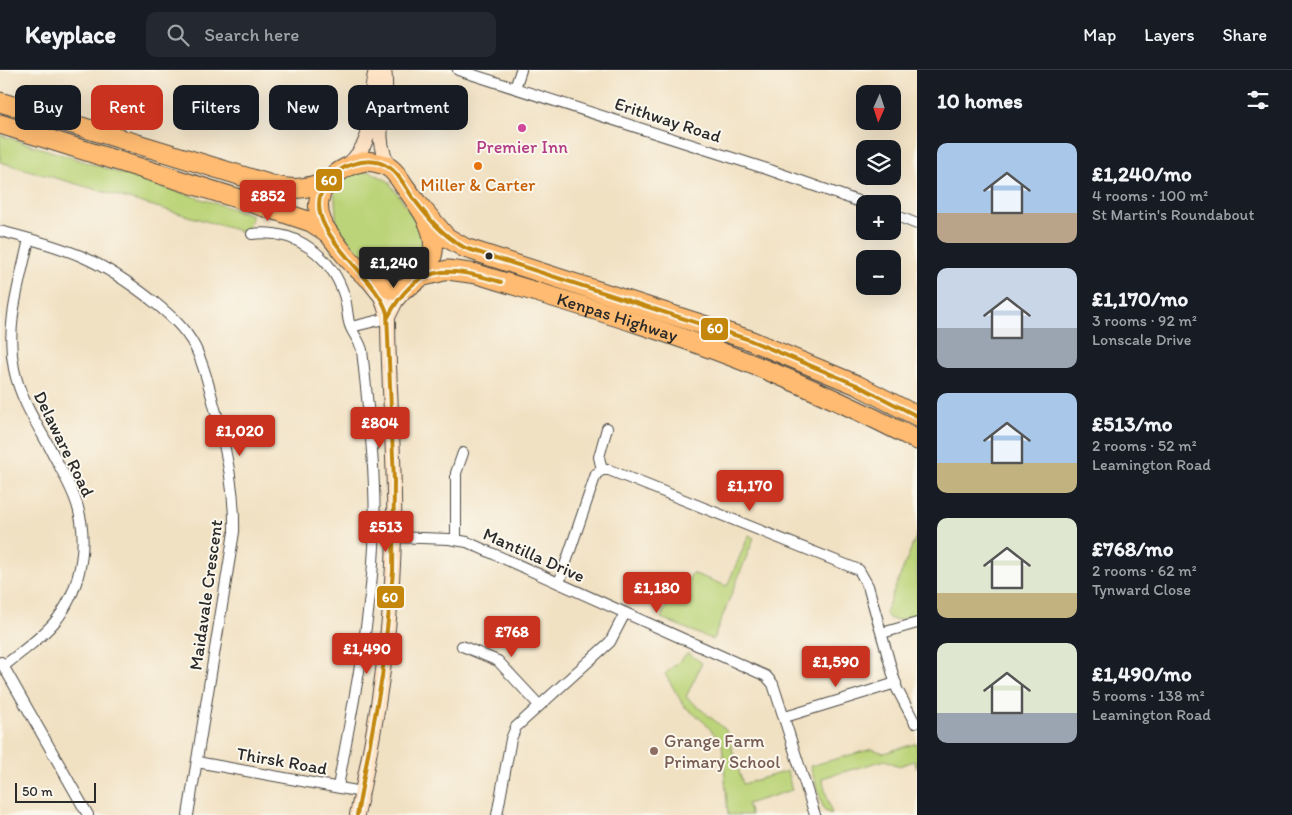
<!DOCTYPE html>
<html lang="en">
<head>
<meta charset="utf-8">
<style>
	:root { --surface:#171b24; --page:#242831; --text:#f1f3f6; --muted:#9ea1a6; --line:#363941; --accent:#c8321e }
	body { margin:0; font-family:Itim,sans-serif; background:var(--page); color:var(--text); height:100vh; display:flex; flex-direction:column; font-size:19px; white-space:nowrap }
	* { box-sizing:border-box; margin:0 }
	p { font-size:16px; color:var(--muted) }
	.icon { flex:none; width:28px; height:28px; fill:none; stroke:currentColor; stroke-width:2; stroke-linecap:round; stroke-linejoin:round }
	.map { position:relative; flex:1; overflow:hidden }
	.drawer { display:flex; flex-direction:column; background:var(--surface); width:375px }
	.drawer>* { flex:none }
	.top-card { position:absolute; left:15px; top:15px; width:475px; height:45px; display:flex; gap:10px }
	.needle { width:32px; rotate:183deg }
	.buttons { position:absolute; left:856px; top:15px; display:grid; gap:10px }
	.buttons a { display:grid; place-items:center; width:45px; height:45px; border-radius:10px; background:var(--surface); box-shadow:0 5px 20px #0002; font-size:25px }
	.scale { position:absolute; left:15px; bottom:12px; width:81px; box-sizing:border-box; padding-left:5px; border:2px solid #2b2b2b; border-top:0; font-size:14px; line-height:18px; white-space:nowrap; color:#2b2b2b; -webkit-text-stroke:4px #fbf7ec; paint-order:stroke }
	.price { position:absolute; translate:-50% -42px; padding:0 11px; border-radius:5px; background:var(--accent); color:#fff; font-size:16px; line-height:32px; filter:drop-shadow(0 1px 2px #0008) }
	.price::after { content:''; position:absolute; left:50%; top:30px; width:15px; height:11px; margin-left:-8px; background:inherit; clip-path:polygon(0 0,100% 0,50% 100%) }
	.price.current { background:#222; color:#fff }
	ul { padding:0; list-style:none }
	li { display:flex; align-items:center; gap:15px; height:125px; padding:0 20px }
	li span { display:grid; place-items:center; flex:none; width:140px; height:100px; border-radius:10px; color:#555 }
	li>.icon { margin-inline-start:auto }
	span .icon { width:60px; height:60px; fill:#fffc; stroke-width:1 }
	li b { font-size:21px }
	h2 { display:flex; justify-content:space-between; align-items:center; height:60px; padding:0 20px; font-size:21px }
	.chip { padding:0 18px; border-radius:10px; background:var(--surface); box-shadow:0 5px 20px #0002; font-size:18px; line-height:45px }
	.chip.current { background:var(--accent); color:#fff }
	header { display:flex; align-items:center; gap:30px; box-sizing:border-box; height:70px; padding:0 25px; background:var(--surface); border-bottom:1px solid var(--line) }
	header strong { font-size:24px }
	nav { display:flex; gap:28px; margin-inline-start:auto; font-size:18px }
	.search { width:350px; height:45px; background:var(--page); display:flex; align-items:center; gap:12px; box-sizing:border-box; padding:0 18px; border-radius:10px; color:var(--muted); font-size:19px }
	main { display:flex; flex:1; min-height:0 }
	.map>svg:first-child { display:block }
</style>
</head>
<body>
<header>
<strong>Keyplace</strong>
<div class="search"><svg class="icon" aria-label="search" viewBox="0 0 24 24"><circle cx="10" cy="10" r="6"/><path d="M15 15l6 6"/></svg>Search here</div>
<nav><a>Map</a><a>Layers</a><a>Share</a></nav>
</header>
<main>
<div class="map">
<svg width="917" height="745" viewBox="0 0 917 745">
	<rect width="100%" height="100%" fill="#fbf7ec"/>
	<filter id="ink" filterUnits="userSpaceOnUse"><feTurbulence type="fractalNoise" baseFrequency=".02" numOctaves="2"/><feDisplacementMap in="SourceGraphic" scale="10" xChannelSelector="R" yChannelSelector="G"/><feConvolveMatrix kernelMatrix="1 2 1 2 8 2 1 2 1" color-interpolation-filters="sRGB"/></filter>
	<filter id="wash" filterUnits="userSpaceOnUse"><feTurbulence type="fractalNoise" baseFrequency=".0096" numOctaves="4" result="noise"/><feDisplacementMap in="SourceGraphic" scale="20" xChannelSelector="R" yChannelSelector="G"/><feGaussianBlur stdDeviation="1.12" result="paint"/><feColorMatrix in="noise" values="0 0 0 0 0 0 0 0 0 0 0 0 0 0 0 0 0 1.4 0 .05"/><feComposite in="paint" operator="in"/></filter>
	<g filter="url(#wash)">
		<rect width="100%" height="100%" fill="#f1e1c3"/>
		<!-- green -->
		<g fill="#bcd479" stroke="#748052">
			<path d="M0 65 252 145 247 163 0 92Z"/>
			<path d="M369 101 388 111 421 156 424 174 422 186 408 205 396 208 377 201 337 158 334 117 349 105Z"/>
			<path d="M917 464V545L899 550 890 549 885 543Z"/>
			<path d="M749 465 754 468 713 570 661 548 679 508 688 511 692 503 727 516Z"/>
			<path d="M688 583 702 593 686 627 726 660 743 714 787 701 792 720 747 734 751 745H728L722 673 704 652 684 636 665 604Z"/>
			<path d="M917 673V699L914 691 899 696 885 690 822 708 832 745 824 740 810 696 872 679 884 683Z"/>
		</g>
	</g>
	<g filter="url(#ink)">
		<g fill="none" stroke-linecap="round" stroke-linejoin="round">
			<!-- street casing -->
			<g stroke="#494642" stroke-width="12">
				<g id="street">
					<path d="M458 0 767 99 866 134"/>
					<path d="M515 18 521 0"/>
					<path d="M892 144 917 154"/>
					<path d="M0 161C67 178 99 188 154 232 170 245 185 258 195 277 206 299 210 322 217 346 227 385 235 421 234 462L188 745"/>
					<path d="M252 164C295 159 331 185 344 225 347 234 347 244 349 252 351 262 359 269 362 280 369 346 377 410 374 477 370 558 352 637 338 717"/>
					<path d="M351 257 388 248"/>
					<path d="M602 400 599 387 607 358"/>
					<path d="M394 467 449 469 467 472 766 606 773 614 815 745"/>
					<path d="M456 469V403L463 383"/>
					<path d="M559 513 596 404 602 400H609L859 500 868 516 897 619 915 653"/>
					<path d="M882 563 917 553"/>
					<path d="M462 576 498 591 539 635"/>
					<path d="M1 592 88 745"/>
					<path d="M4 596C22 581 43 567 58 548 83 514 90 465 74 426 67 409 58 394 50 378 36 353 20 328 14 299 5 254 20 212 29 169"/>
					<path d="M785 647 896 613"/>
					<path d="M197 692 362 722"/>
					<path d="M497 745 511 669 516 657 610 572 625 543"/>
				</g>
			</g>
			<!-- secondary casing -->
			<g stroke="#494642" stroke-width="16">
				<g id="secondary">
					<path d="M384 0C390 36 369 63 390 98"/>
					<path d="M347 96C382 64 365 39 376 0"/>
					<path d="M388 247 396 231 409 216"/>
					<path d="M357 745C377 654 392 560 394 467 396 393 388 320 388 247L381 227 369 212"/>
				</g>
			</g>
			<!-- highway casing -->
			<g stroke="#494642" stroke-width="21">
				<g id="highway">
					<path d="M0 32 275 116C296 121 311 118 330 109"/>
					<path d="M0 54 284 143 311 152 328 163"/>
					<path d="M366 91C374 92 384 93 391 99 397 104 401 111 405 117 422 139 444 168 428 196 400 243 364 209 341 180 335 171 326 162 322 152 308 120 338 96 366 91Z"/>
					<path d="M418 134 446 167 465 178 747 269 857 315 917 346"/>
					<path id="s1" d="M420 207 448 200 477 204C565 231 655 256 741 290 801 313 859 340 917 370"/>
				</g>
			</g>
			<!-- street -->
			<use href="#street" stroke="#fff" stroke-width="10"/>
			<!-- secondary -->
			<use href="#secondary" stroke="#ffe4c6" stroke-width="14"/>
			<!-- highway -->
			<use href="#highway" stroke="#febb71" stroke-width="19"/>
			<!-- bus-1 casing -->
			<g stroke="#fbf7ec" stroke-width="8">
				<g id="bus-1">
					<path d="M388 247C417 193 447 196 501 212"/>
					<path d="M357 745 382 607 393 502 394 412 387 243C376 203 295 157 326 114 332 105 342 97 353 94 365 90 379 90 390 98 399 104 405 116 411 125 426 146 442 165 465 178L747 269 857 315 917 346"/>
				</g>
			</g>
			<!-- bus-1 -->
			<use href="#bus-1" stroke="#c4870b" stroke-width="4"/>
		</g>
	</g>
	<!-- markers -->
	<circle fill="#d1479c" stroke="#fbf7ec" stroke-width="2" cx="522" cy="58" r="5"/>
	<circle fill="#e8710a" stroke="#fbf7ec" stroke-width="2" cx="478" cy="96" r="5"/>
	<circle fill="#2b2b2b" stroke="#fbf7ec" stroke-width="2" cx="489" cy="186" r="4.5"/>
	<circle fill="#8d6e63" stroke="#fbf7ec" stroke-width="2" cx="654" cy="681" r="5"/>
	<g text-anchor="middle" stroke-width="4" stroke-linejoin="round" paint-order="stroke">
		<!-- street labels -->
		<g font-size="18" fill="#2b2b2b" stroke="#fbf7ec">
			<text transform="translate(668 50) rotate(18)" y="6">Erithway Road</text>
			<text dy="6" stroke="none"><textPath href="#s1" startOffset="205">Kenpas Highway</textPath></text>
			<text transform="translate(64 374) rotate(64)" y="6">Delaware Road</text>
			<text transform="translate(534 485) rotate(24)" y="6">Mantilla Drive</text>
			<text transform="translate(206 525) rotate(-82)" y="6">Maidavale Crescent</text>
			<text transform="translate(282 691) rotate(10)" y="6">Thirsk Road</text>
		</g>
		<!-- hotel labels -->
		<g font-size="18" fill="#b23c85" stroke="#fbf7ec">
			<text x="522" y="83">Premier Inn</text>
		</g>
		<!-- food labels -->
		<g font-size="18" fill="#c56008" stroke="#fbf7ec">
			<text x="478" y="121">Miller &amp; Carter</text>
		</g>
		<!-- education labels -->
		<g font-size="18" fill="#785e54" stroke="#fbf7ec" text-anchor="start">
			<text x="664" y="677">Grange Farm<tspan x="664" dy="21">Primary School</tspan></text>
		</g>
	</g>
	<g stroke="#fbf7ec" stroke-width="2">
		<rect x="315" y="98" width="28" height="24" rx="5" fill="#c4870b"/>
		<rect x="700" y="247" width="29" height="24" rx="5" fill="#c4870b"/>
		<rect x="376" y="515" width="29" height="24" rx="5" fill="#c4870b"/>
	</g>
	<g font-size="14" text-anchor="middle" font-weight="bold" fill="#fff">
		<text x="329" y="115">60</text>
		<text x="715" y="263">60</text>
		<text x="390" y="532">60</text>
	</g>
</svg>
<div class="buttons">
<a><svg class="needle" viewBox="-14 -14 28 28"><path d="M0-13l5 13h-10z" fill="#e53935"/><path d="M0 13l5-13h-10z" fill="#9ea1a6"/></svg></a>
<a><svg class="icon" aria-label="layers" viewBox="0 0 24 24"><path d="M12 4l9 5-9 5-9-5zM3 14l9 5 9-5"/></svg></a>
<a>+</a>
<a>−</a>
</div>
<div class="scale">50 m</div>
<b class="price" style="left:268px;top:152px">£852</b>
<b class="price current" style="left:394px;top:219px">£1,240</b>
<b class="price" style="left:380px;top:379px">£804</b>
<b class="price" style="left:240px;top:387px">£1,020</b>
<b class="price" style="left:750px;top:442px">£1,170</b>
<b class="price" style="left:386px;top:483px">£513</b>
<b class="price" style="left:657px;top:544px">£1,180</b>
<b class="price" style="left:512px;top:588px">£768</b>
<b class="price" style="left:367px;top:605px">£1,490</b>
<b class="price" style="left:836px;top:618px">£1,590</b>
<div class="top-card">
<a class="chip">Buy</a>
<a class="chip current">Rent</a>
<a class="chip">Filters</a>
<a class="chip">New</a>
<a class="chip">Apartment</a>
</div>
</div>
<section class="drawer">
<h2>10 homes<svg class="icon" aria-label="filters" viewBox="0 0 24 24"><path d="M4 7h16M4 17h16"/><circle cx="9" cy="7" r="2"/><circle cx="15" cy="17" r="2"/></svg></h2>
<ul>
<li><span style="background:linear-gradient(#a9c7e8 70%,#b9a48a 0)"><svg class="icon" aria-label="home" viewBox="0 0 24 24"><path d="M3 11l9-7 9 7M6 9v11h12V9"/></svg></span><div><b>£1,240/mo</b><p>4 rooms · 100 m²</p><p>St Martin's Roundabout</p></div></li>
<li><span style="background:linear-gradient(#c9d6e8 60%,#9aa5b1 0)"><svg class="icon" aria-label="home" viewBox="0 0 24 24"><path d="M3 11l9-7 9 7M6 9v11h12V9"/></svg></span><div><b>£1,170/mo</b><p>3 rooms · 92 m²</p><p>Lonscale Drive</p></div></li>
<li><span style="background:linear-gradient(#a9c7e8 70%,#c2b280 0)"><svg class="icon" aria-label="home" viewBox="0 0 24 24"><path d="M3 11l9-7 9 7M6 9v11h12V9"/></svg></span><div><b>£513/mo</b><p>2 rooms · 52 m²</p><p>Leamington Road</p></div></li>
<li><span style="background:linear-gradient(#dfe7d0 75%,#c2b280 0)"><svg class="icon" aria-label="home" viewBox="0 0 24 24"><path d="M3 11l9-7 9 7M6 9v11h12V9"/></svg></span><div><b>£768/mo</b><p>2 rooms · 62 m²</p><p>Tynward Close</p></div></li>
<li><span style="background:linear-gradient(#dfe7d0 70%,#9aa5b1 0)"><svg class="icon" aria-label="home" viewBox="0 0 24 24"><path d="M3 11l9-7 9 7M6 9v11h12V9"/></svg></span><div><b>£1,490/mo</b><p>5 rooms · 138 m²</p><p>Leamington Road</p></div></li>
</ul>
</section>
</main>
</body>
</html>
